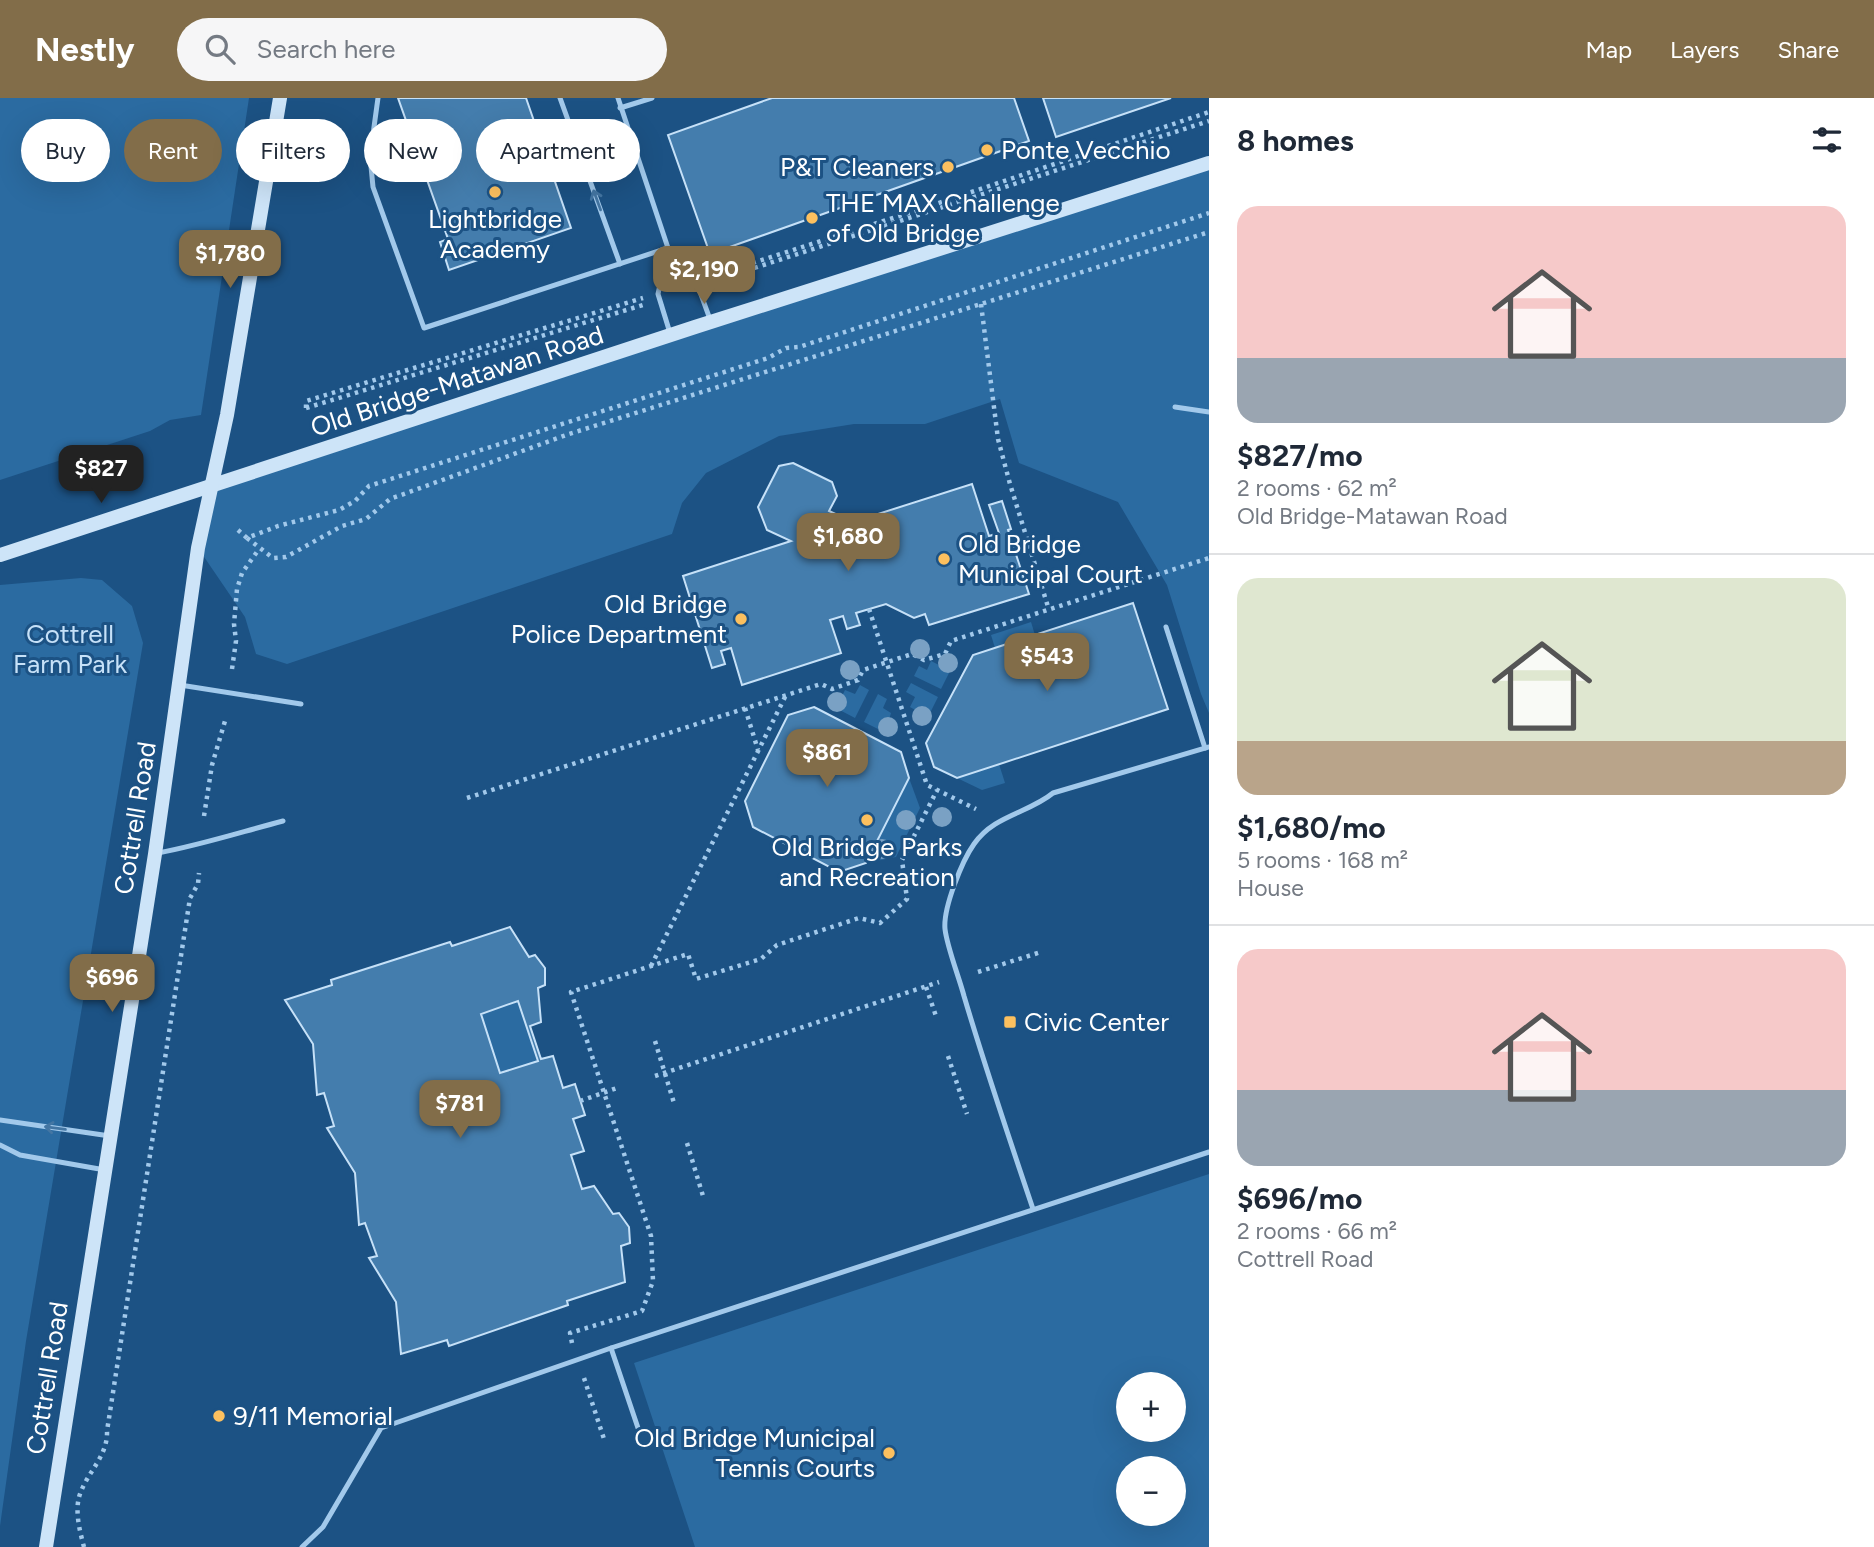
<!DOCTYPE html>
<html lang="en">
<head>
<meta charset="utf-8">
<style>
	:root { --surface:#fff; --page:#f6f6f7; --text:#1f2937; --muted:#747a83; --line:#e0e1e3; --accent:#826d49 }
	body { margin:0; font-family:Figtree,sans-serif; background:var(--page); color:var(--text); height:100vh; display:flex; flex-direction:column; font-size:26px; white-space:nowrap }
	* { box-sizing:border-box; margin:0 }
	p { font-size:23px; color:var(--muted) }
	.icon { flex:none; width:38px; height:38px; fill:none; stroke:currentColor; stroke-width:2; stroke-linecap:round; stroke-linejoin:round }
	.map { position:relative; flex:1; overflow:hidden }
	.panel { display:flex; flex-direction:column; background:var(--surface); width:665px }
	.panel>* { flex:none }
	.banner { position:absolute; left:21px; top:21px; width:665px; height:63px; display:flex; gap:14px }
	.fabs { position:absolute; left:1116px; top:1274px; display:grid; gap:14px }
	.fabs a { display:grid; place-items:center; width:70px; height:70px; border-radius:50%; background:var(--surface); box-shadow:0 7px 28px #0002; font-size:35px }
	.price { position:absolute; translate:-50% -60px; padding:0 16px; border-radius:14px; background:var(--accent); color:#fff; font-size:23px; line-height:46px; filter:drop-shadow(0 2px 4px #0008) }
	.price::after { content:''; position:absolute; left:50%; top:42px; width:21px; height:16px; margin-left:-10px; background:inherit; clip-path:polygon(0 0,100% 0,50% 100%) }
	.price.active { background:#222; color:#fff }
	ul { padding:0; list-style:none }
	li { display:grid; align-content:center; gap:14px; height:371px; padding:0 28px }
	li+li { border-top:2px solid var(--line) }
	li span { display:grid; place-items:center; height:217px; border-radius:21px; color:#555 }
	li>.icon { margin-inline-start:auto }
	span .icon { width:126px; height:126px; fill:#fffc; stroke-width:1 }
	li b { font-size:30px }
	h2 { display:flex; justify-content:space-between; align-items:center; height:84px; padding:0 28px; font-size:30px }
	.chip { padding:0 24px; border-radius:32px; background:var(--surface); box-shadow:0 7px 28px #0002; font-size:24px; line-height:63px }
	.chip.active { background:var(--accent); color:#fff }
	header { display:flex; align-items:center; gap:42px; box-sizing:border-box; height:98px; padding:0 35px; background:var(--accent); color:#fff }
	header strong { font-size:33px }
	nav { display:flex; gap:38px; margin-inline-start:auto; font-size:24px }
	.search { width:490px; height:63px; background:var(--page); display:flex; align-items:center; gap:18px; box-sizing:border-box; padding:0 24px; border-radius:38px; color:var(--muted); font-size:26px }
	main { display:flex; flex:1; min-height:0 }
	.map>svg:first-child { display:block }
</style>
</head>
<body>
<header>
<strong>Nestly</strong>
<div class="search"><svg class="icon" aria-label="search" viewBox="0 0 24 24"><circle cx="10" cy="10" r="6"/><path d="M15 15l6 6"/></svg>Search here</div>
<nav><a>Map</a><a>Layers</a><a>Share</a></nav>
</header>
<main>
<div class="map">
<svg width="1209" height="1449" viewBox="0 0 1209 1449">
	<rect width="100%" height="100%" fill="#1c5284"/>
	<!-- green -->
	<g fill="#2b6ba1" fill-rule="evenodd">
		<path d="M0 0H249L201 317 170 322 150 333 0 382Z"/>
		<path d="M1209 65V615L1201 596 1167 487 1118 404 1019 365 1000 301 925 326H854L779 338 706 375 682 405 672 436 287 566 256 556 245 519 198 450 212 389Z"/>
		<path d="M81 480 102 482 132 508 143 545 26 1243 0 1428V487Z"/>
		<path d="M1031 524 1035 537 995 550 991 537Z"/>
		<path d="M944 558 955 563 941 591 914 578 919 568 927 572 931 563 939 567Z"/>
		<path d="M911 585 938 599 924 627 913 621 917 613 910 609 915 599 906 594Z"/>
		<path d="M860 587 869 592 855 620 828 606 834 595 842 598 845 592 855 596Z"/>
		<path d="M878 596 887 601 883 610 891 615 889 622 898 626 892 638 864 624Z"/>
		<path d="M999 666 1005 685 982 692 957 680Z"/>
		<path d="M909 680 920 710 896 759 866 765Z"/>
		<path d="M518 903 538 963 500 975 481 916Z"/>
		<path d="M1209 1076V1449H695L634 1265ZM1129 1286H1174V1332H1129ZM1129 1370H1174V1416H1129Z"/>
	</g>
	<!-- building -->
	<g fill="#447dad" stroke="#c6e1f8" stroke-width="2" fill-rule="evenodd">
		<path d="M398 0H526L571 130 449 172 440 144 448 141Z"/>
		<path d="M772 0H1014L1029 43 710 156 668 37Z"/>
		<path d="M1043 0H1171L1056 39Z"/>
		<path d="M793 365 832 384 837 398 829 413 853 424 972 386 989 438 999 435 989 407 1002 403 1011 431 1008 432 1029 496 929 527 925 516 914 520 886 506 856 515 860 527 847 531 843 518 830 522 841 555 742 587 731 550 721 553 725 566 712 570 683 478 791 443 767 432 758 409 779 368Z"/>
		<path d="M1133 505 1168 611 957 680 934 669 926 645 973 557Z"/>
		<path d="M814 609 901 654 909 680 866 765 839 774 753 729 745 703 788 617Z"/>
		<path d="M510 829 529 859 535 857 545 870V887L538 890 541 924 530 928 541 961 553 958 563 990 575 986 585 1017 573 1021 584 1053 571 1057 582 1091 594 1088 613 1116 619 1115 629 1129 630 1145 621 1148 625 1184 567 1203 568 1207 449 1248 447 1242 401 1256 396 1204 369 1160 377 1158 365 1125 359 1127 355 1075 327 1030 334 1028 324 995 317 997 313 946 285 902 332 887 331 882 450 844 452 848ZM518 903 538 963 500 975 481 916Z"/>
	</g>
	<g fill="none" stroke-linecap="round" stroke-linejoin="round">
		<!-- path -->
		<g stroke="#a2c9eb" stroke-width="4.5" stroke-dasharray="3.5 5" stroke-linecap="butt">
			<path d="M712 178 927 109 1209 14"/>
			<path d="M714 183 1209 23"/>
			<path d="M981 206 998 341 1010 386 1049 512"/>
			<path d="M306 310V303L643 200"/>
			<path d="M306 310 646 206"/>
			<path d="M238 432 247 440 278 428 339 412 355 403 369 388 768 260 786 250 799 249 1209 115"/>
			<path d="M247 440 273 460 286 459 342 428 366 421 390 401 569 336 1209 134"/>
			<path d="M869 511 927 687 976 711"/>
			<path d="M232 571 236 543 234 526 237 491 242 475 259 451"/>
			<path d="M745 610 758 652"/>
			<path d="M467 700 821 586 832 591 858 582 863 572 912 556 924 562 945 556 951 543 1209 460"/>
			<path d="M204 718 212 667 225 623"/>
			<path d="M651 868 786 597"/>
			<path d="M978 874 1041 854"/>
			<path d="M926 889 937 921"/>
			<path d="M655 943 674 1005"/>
			<path d="M948 958 967 1016"/>
			<path d="M655 978 939 884"/>
			<path d="M580 1003 617 990"/>
			<path d="M687 1045 703 1098"/>
			<path d="M572 1245 570 1235 642 1213 653 1183 651 1138 571 894 688 856 696 881 761 861 777 847 859 820 880 825 907 801 902 762 937 692"/>
			<path d="M584 1280 604 1341"/>
			<path d="M84 1449C80 1434 75 1415 79 1399 86 1375 108 1359 107 1333L190 800 198 786 199 775"/>
		</g>
		<!-- lane -->
		<g stroke="#a2c9eb" stroke-width="5">
			<path d="M378 0 370 58 373 89 424 230 668 150"/>
			<path d="M560 0 620 166"/>
			<path d="M618 0 668 150 696 183 711 224"/>
			<path d="M620 10 652 0"/>
			<path d="M668 150 658 196 670 235"/>
			<path d="M1175 309 1209 314"/>
			<path d="M1166 529 1205 650"/>
			<path d="M180 587 301 606"/>
			<path d="M158 755C201 747 241 734 283 723"/>
			<path d="M0 1022 110 1038"/>
			<path d="M0 1047 20 1057 105 1072"/>
			<path d="M1033 1111C1009 1040 985 969 964 898 959 879 947 849 945 831 943 810 962 763 974 746 994 717 1029 715 1053 695L1209 649"/>
			<path d="M611 1250 638 1330"/>
			<path d="M302 1449 323 1429 381 1330 611 1250 1209 1054"/>
		</g>
		<!-- secondary -->
		<g stroke="#cde4f8" stroke-width="14">
			<path d="M0 457 695 229 1209 65"/>
			<path d="M46 1449 155 756 198 450 227 317 280 0"/>
		</g>
	</g>
	<!-- trees -->
	<g fill="#7aa1c4">
		<circle cx="920" cy="551" r="10"/>
		<circle cx="948" cy="565" r="10"/>
		<circle cx="850" cy="572" r="10"/>
		<circle cx="837" cy="604" r="10"/>
		<circle cx="922" cy="618" r="10"/>
		<circle cx="888" cy="629" r="10"/>
		<circle cx="942" cy="719" r="10"/>
		<circle cx="906" cy="722" r="10"/>
		<circle cx="882" cy="751" r="10"/>
	</g>
	<!-- one-way arrows -->
	<defs><path id="oneway-shaft" d="M-6 0H5M1.5-3L5.5 0L1.5 3" fill="none" stroke-width="1.6" stroke-linecap="round" stroke-linejoin="round" transform="scale(1.75)"/></defs>
	<g stroke="#4476a3">
		<use href="#oneway-shaft" transform="translate(597 102) rotate(-110)"/>
		<use href="#oneway-shaft" transform="translate(55 1030) rotate(-172)"/>
	</g>
	<!-- markers -->
	<g fill="#fcc05f" stroke="#1c5284" stroke-width="2.5">
		<circle cx="987" cy="52" r="7"/>
		<circle cx="948" cy="69" r="7"/>
		<circle cx="495" cy="94" r="7"/>
		<circle cx="812" cy="120" r="7"/>
		<circle cx="944" cy="461" r="7"/>
		<circle cx="741" cy="521" r="7"/>
		<circle cx="867" cy="722" r="7"/>
		<rect x="1003" y="917" width="14" height="14" rx="3.5"/>
		<circle cx="219" cy="1318" r="7"/>
		<circle cx="889" cy="1355" r="7"/>
	</g>
	<g text-anchor="middle" stroke-width="6" stroke-linejoin="round" paint-order="stroke">
		<!-- poi labels -->
		<g font-size="26" fill="#fff" stroke="#1c5284" text-anchor="start">
			<text x="1001" y="61">Ponte Vecchio</text>
			<text x="934" y="78" text-anchor="end">P&amp;T Cleaners</text>
			<text x="826" y="114">THE MAX Challenge<tspan x="826" dy="30">of Old Bridge</tspan></text>
			<text x="495" y="130" text-anchor="middle">Lightbridge<tspan x="495" dy="30">Academy</tspan></text>
			<text x="958" y="455">Old Bridge<tspan x="958" dy="30">Municipal Court</tspan></text>
			<text x="727" y="515" text-anchor="end">Old Bridge<tspan x="727" dy="30">Police Department</tspan></text>
			<text x="867" y="758" text-anchor="middle">Old Bridge Parks<tspan x="867" dy="30">and Recreation</tspan></text>
			<text x="1024" y="933">Civic Center</text>
			<text x="233" y="1327">9/11 Memorial</text>
			<text x="875" y="1349" text-anchor="end">Old Bridge Municipal<tspan x="875" dy="30">Tennis Courts</tspan></text>
		</g>
		<!-- street labels -->
		<g font-size="26" fill="#fff" stroke="#1c5284">
			<text transform="translate(457 283) rotate(-18)" y="9">Old Bridge-Matawan Road</text>
			<text transform="translate(135 720) rotate(-81)" y="9">Cottrell Road</text>
			<text transform="translate(47 1280) rotate(-81)" y="9">Cottrell Road</text>
		</g>
		<!-- park labels -->
		<g font-size="26" fill="#c6e1f8" stroke="#1c5284">
			<text x="70" y="545">Cottrell<tspan x="70" dy="30">Farm Park</tspan></text>
		</g>
	</g>
</svg>
<div class="fabs">
<a>+</a>
<a>−</a>
</div>
<b class="price" style="left:230px;top:192px">$1,780</b>
<b class="price" style="left:704px;top:208px">$2,190</b>
<b class="price active" style="left:101px;top:407px">$827</b>
<b class="price" style="left:848px;top:475px">$1,680</b>
<b class="price" style="left:1047px;top:595px">$543</b>
<b class="price" style="left:827px;top:691px">$861</b>
<b class="price" style="left:112px;top:916px">$696</b>
<b class="price" style="left:460px;top:1042px">$781</b>
<div class="banner">
<a class="chip">Buy</a>
<a class="chip active">Rent</a>
<a class="chip">Filters</a>
<a class="chip">New</a>
<a class="chip">Apartment</a>
</div>
</div>
<section class="panel">
<h2>8 homes<svg class="icon" aria-label="filters" viewBox="0 0 24 24"><path d="M4 7h16M4 17h16"/><circle cx="9" cy="7" r="2"/><circle cx="15" cy="17" r="2"/></svg></h2>
<ul>
<li><span style="background:linear-gradient(#f6c9c9 70%,#9aa5b1 0)"><svg class="icon" aria-label="home" viewBox="0 0 24 24"><path d="M3 11l9-7 9 7M6 9v11h12V9"/></svg></span><div><b>$827/mo</b><p>2 rooms · 62 m²</p><p>Old Bridge-Matawan Road</p></div></li>
<li><span style="background:linear-gradient(#dfe7d0 75%,#b9a48a 0)"><svg class="icon" aria-label="home" viewBox="0 0 24 24"><path d="M3 11l9-7 9 7M6 9v11h12V9"/></svg></span><div><b>$1,680/mo</b><p>5 rooms · 168 m²</p><p>House</p></div></li>
<li><span style="background:linear-gradient(#f6c9c9 65%,#9aa5b1 0)"><svg class="icon" aria-label="home" viewBox="0 0 24 24"><path d="M3 11l9-7 9 7M6 9v11h12V9"/></svg></span><div><b>$696/mo</b><p>2 rooms · 66 m²</p><p>Cottrell Road</p></div></li>
</ul>
</section>
</main>
</body>
</html>
